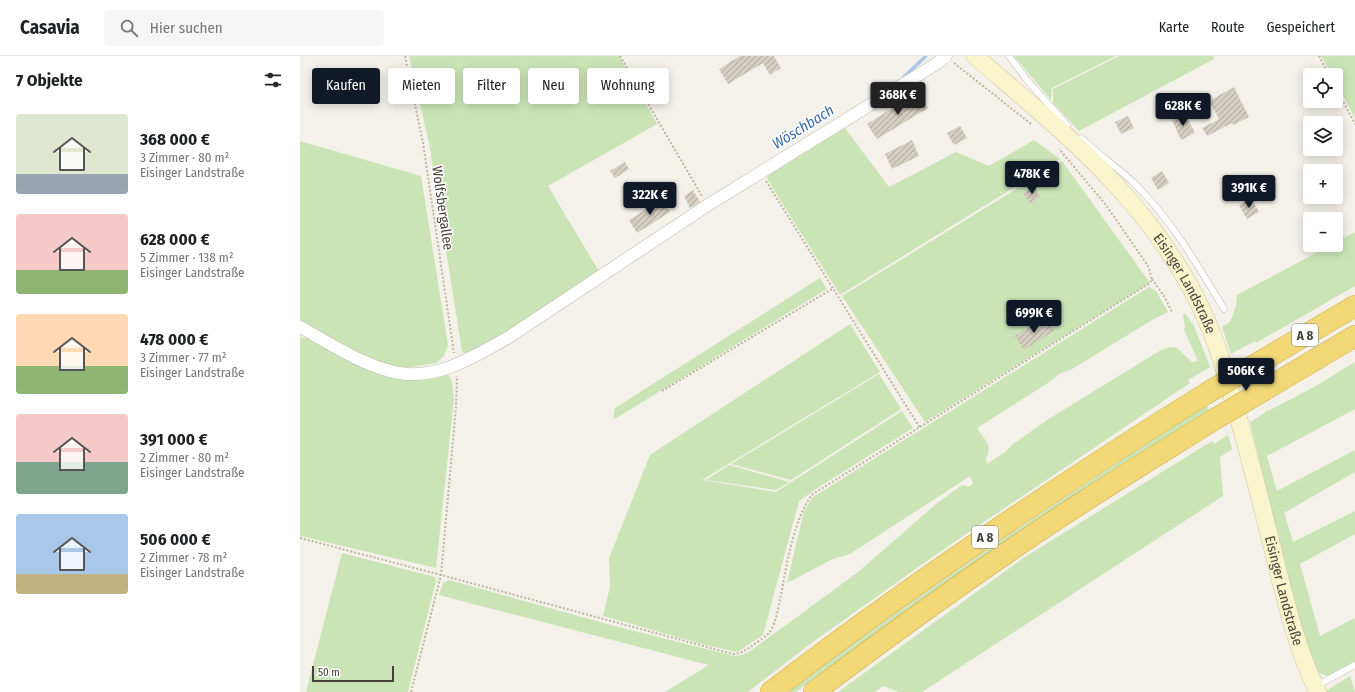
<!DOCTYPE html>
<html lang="de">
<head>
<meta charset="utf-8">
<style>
	:root { --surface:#fff; --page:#f6f6f6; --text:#202124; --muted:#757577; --line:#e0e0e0; --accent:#111827 }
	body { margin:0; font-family:"Fira Sans Condensed",sans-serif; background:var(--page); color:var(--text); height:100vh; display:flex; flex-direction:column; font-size:15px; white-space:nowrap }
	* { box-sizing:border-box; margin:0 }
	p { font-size:13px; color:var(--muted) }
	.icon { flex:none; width:22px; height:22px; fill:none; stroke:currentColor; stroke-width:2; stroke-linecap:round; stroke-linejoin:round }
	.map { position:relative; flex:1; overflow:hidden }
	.sheet { display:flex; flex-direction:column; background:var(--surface); width:300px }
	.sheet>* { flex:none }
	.top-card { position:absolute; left:12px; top:12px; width:380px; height:36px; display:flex; gap:8px }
	.buttons { position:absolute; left:1003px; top:12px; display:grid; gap:8px }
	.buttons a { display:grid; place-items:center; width:40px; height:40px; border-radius:4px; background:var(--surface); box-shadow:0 2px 10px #0003; font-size:20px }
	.scale { position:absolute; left:12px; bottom:10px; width:82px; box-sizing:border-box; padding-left:4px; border:2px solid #464238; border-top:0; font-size:11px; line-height:14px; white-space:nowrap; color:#464238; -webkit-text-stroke:3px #fff; paint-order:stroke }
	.price { position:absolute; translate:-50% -34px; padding:0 9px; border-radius:4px; background:var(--accent); color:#fff; font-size:13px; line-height:26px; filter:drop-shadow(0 1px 2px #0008) }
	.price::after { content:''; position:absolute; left:50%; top:24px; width:12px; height:9px; margin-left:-6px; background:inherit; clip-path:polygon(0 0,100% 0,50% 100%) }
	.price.active { background:#222; color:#fff }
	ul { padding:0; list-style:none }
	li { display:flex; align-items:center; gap:12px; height:100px; padding:0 16px }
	li span { display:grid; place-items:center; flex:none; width:112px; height:80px; border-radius:4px; color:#555 }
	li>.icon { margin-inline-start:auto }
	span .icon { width:48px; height:48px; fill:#fffc; stroke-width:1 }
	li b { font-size:17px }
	h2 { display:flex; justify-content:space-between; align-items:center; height:48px; padding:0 16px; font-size:17px }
	.pill { padding:0 14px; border-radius:4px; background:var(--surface); box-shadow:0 2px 10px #0003; font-size:14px; line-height:36px }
	.pill.active { background:var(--accent); color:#fff }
	header { display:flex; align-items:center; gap:24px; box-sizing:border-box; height:56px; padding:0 20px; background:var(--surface); border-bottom:1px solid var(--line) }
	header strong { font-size:19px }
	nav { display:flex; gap:22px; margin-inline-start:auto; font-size:14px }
	.search { width:280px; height:36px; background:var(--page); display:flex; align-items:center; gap:10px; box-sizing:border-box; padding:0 14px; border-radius:4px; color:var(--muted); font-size:15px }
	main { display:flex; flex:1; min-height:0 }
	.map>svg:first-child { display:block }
</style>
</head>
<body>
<header>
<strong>Casavia</strong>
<div class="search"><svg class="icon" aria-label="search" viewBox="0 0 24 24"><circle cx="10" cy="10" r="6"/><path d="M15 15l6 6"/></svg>Hier suchen</div>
<nav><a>Karte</a><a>Route</a><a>Gespeichert</a></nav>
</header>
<main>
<section class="sheet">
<h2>7 Objekte<svg class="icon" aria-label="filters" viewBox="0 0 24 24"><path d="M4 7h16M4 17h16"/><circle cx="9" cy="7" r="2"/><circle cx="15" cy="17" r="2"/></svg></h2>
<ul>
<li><span style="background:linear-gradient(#dfe7d0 75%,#9aa5b1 0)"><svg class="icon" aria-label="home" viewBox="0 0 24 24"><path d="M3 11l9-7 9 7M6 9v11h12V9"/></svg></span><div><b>368 000 €</b><p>3 Zimmer · 80 m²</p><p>Eisinger Landstraße</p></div></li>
<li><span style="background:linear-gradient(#f6c9c9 70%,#8fb573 0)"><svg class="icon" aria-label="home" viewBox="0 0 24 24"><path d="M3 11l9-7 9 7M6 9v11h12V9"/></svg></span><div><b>628 000 €</b><p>5 Zimmer · 138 m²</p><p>Eisinger Landstraße</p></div></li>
<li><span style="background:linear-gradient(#ffd9b3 65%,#8fb573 0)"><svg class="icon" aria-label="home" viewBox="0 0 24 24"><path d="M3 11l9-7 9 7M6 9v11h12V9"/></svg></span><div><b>478 000 €</b><p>3 Zimmer · 77 m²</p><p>Eisinger Landstraße</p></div></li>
<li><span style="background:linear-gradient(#f6c9c9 60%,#7fa58c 0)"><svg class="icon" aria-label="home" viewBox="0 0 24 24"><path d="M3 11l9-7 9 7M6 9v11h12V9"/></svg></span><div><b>391 000 €</b><p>2 Zimmer · 80 m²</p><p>Eisinger Landstraße</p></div></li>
<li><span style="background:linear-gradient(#a9c7e8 75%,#c2b280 0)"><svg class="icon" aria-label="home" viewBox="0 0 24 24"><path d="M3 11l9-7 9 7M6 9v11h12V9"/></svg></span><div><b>506 000 €</b><p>2 Zimmer · 78 m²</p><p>Eisinger Landstraße</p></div></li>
</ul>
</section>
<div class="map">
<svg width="1055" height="636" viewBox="0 0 1055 636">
	<defs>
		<pattern id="building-hatch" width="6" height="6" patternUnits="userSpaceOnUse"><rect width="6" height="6" fill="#d4cec0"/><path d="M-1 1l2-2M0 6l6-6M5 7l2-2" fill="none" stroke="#aea99d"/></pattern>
	</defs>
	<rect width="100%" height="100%" fill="#f3f1e9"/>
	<!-- green -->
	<g fill="#cae4b6">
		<path d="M109 0H319L357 68 248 130 300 217 206 279 168 297H164L162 295 129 87Z"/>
		<path d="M714 0H816L752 32 751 44Z"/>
		<path d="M819 0H913L914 3 779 75 753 47V33Z"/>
		<path d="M1021 0H1055V62L1036 27V19H1032Z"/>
		<path d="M545 72 589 131 656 96 689 110 734 84 760 103 540 239 467 123 468 119Z"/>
		<path d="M0 85 121 120 148 289 144 300 136 307 112 311H90L32 285 0 265Z"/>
		<path d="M762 105 850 227 625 366 542 240Z"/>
		<path d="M1055 176V230L956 287 955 285 931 298 922 271 930 266 936 250 937 239 1031 189H1036V186Z"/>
		<path d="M520 222 527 233 313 364 315 352Z"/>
		<path d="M849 231 856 235 868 256 852 264 772 313 761 317 748 327 677 372C684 384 694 389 686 402L687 408 705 396 713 388 747 364 861 294 871 291 877 292 892 306 898 305 884 274 885 271 883 259 885 257 894 270 910 311 888 324 890 327 641 495 510 588 448 636H365L409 609 139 539 143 527 149 524 318 571 435 600 442 599 449 596 557 517 636 448 662 429 668 431 672 429 673 427 670 420 550 498 533 503 487 527 504 455 513 441Z"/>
		<path d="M550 268 580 316 402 424 476 436 602 355 613 372 519 431 499 445 463 579 437 596 405 589 303 560 310 531 309 502 350 399Z"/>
		<path d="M0 281 19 286 82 320 99 322 147 316 152 325 154 343 136 512 0 480Z"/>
		<path d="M1055 306V353L967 400 977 435 1055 394V416L984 457 993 486 1055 455V478L1000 508 1020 580 1055 562V605L1028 620 1017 616 1006 594 950 366 966 356 965 354 968 355 1016 330Z"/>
		<path d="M579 318 601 353 491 424 431 408Z"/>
		<path d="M907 349 909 354 729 469 552 594 496 636H489C624 534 765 440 907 349Z"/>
		<path d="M928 379 932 393 920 401 923 440 622 636H599L583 630 575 636H538L725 501 912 385 914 388Z"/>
		<path d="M429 409 489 426 476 434 406 424Z"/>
		<path d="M42 497 135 521 136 525 108 636H6Z"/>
		<path d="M1050 620 1055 636H1024Z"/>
	</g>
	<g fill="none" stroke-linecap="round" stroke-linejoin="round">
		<!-- stream -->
		<path stroke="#abc9ea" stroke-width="3.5" d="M604 21 626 0"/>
	</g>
	<!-- building -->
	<g fill="url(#building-hatch)">
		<path d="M440 0H474L481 12 470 19 463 7 428 28 419 13Z"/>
		<path d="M934 31 949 61 933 69 932 67 907 80 902 72 919 63 909 45Z"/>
		<path d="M618 36 628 52 577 83 567 68Z"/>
		<path d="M885 58 895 77 881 84 872 64Z"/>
		<path d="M828 60 834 72 821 78 815 66Z"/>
		<path d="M660 70 667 82 654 89 647 77Z"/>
		<path d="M612 84 619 100 592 113 585 98Z"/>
		<path d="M325 106 329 113 315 122 310 115Z"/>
		<path d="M862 115 869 127 858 134 851 122Z"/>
		<path d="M734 130 740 141 730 148 723 137Z"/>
		<path d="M393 134 400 146 390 152 384 140Z"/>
		<path d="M362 143 370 156 337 177 329 164Z"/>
		<path d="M952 143 959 156 947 163 939 149Z"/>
		<path d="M745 261 754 275 724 294 715 280Z"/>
	</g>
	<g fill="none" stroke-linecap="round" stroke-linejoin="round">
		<!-- service casing -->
		<g stroke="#bebaad" stroke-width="7">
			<g id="service">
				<path d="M709 0 727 24 767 69"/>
				<path d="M781 82C798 97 816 111 833 126 871 163 897 208 924 253"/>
				<path d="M1016 630 1055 609"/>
			</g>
		</g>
		<!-- minor casing -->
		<g stroke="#bebaad" stroke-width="13">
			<path id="minor" d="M0 271C29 287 67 312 99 317 138 324 177 299 209 281L408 149 636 8 646 0"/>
		</g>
		<!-- secondary casing -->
		<g stroke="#cfc79d" stroke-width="18">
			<g id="secondary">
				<path id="s1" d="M675 0C721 40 774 83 815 128 861 178 901 238 921 303 941 366 957 430 973 494 985 542 996 592 1018 636"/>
			</g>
		</g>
		<!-- motorway casing -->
		<g stroke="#d0ad47" stroke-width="22">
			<g id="motorway">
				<path d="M941 317 1055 250"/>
				<path d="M949 343 1055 280"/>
				<path d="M471 636C611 528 758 430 907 337"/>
				<path d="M514 636C603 569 693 504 786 444 829 416 872 390 915 363"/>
			</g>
		</g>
		<!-- path -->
		<g stroke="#beb79f" stroke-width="2" stroke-dasharray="2 2" stroke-linecap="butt">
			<path d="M105 0 123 87 154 297"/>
			<path d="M320 0 402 140"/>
			<path d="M1019 0 1029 19"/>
			<path d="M654 7 731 68"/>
			<path d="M1036 32 1055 68"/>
			<path d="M466 125 620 372"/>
			<path d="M852 223 864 240 872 256"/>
			<path d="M362 335 532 233"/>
			<path d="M0 482 141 519 433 598C440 598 446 594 452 590 457 586 464 582 469 577 477 566 478 551 481 539 486 511 495 458 513 438L850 227 852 223 848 210 806 149 759 93"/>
			<path d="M111 636 141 519 156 351 157 320"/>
		</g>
		<!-- service -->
		<use href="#service" stroke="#fff" stroke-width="6"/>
		<!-- minor -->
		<use href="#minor" stroke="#fff" stroke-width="12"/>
		<!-- secondary -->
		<use href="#secondary" stroke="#faf4cc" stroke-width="17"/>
		<!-- motorway -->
		<use href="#motorway" stroke="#f1d776" stroke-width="21"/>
		<!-- motorway-bridge casing -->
		<g stroke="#d0ad47" stroke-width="22" stroke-linecap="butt">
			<g id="motorway-bridge">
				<path d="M907 337 941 317"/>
				<path d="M915 363 949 343"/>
			</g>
		</g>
		<!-- motorway-bridge -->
		<use href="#motorway-bridge" stroke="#f1d776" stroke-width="21"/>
	</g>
	<g text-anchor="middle" stroke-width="3" stroke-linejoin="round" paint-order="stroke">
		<!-- shield labels -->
		<g fill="#fff" stroke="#7e7b74" stroke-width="1">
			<rect x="992" y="268" width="26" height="22" rx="3"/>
			<rect x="672" y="470" width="26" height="22" rx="3"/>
		</g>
		<g font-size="13" font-weight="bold" fill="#464238">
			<text x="1005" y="284">A 8</text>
			<text x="685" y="486">A 8</text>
		</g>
		<!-- street labels -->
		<g font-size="14" fill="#464238" stroke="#fff">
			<text transform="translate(143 152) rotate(82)" y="5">Wolfsbergallee</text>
			<text dy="5" stroke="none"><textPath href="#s1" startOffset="312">Eisinger Landstraße</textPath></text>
			<text dy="5" stroke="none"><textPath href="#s1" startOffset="636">Eisinger Landstraße</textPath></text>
		</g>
		<!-- water labels -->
		<g font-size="15" font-style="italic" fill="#3a6da9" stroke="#fff">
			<text transform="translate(503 71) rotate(-32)" y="5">Wöschbach</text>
		</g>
	</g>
</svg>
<div class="buttons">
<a><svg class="icon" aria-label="locate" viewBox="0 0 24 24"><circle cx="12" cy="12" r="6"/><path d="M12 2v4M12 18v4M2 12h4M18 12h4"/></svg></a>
<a><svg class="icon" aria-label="layers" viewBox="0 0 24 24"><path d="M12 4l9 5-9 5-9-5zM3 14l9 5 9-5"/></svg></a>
<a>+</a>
<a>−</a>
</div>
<div class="scale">50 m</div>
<b class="price active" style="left:598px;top:60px">368K €</b>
<b class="price" style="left:883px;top:71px">628K €</b>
<b class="price" style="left:732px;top:139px">478K €</b>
<b class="price" style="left:949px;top:153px">391K €</b>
<b class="price" style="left:350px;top:160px">322K €</b>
<b class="price" style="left:734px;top:278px">699K €</b>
<b class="price" style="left:946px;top:336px">506K €</b>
<div class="top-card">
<a class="pill active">Kaufen</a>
<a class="pill">Mieten</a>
<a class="pill">Filter</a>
<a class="pill">Neu</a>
<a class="pill">Wohnung</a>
</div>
</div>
</main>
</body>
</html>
